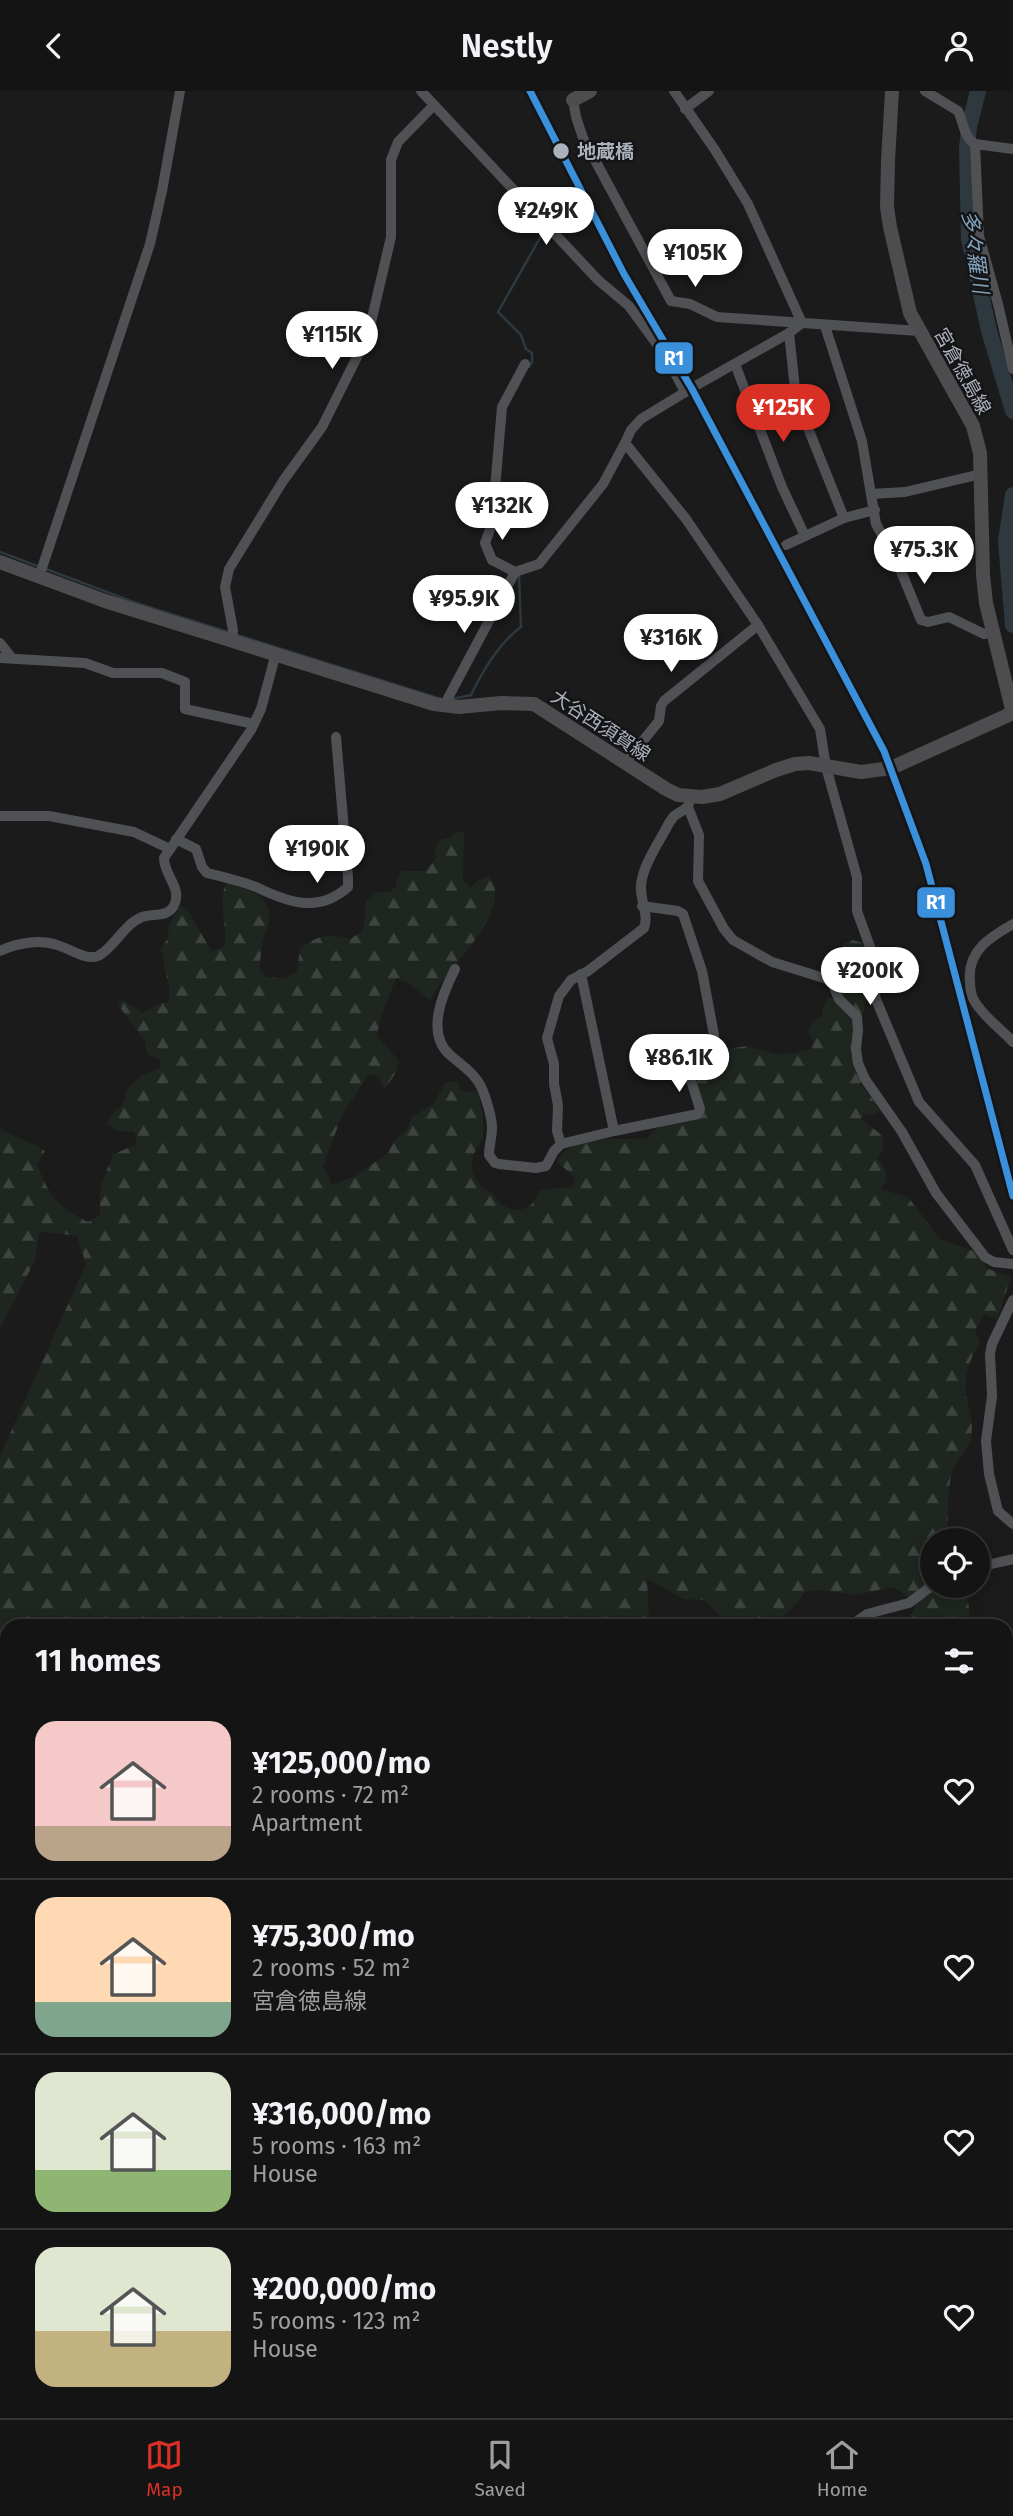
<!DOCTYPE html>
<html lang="en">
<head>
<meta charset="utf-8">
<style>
	:root { --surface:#141415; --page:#1d1d1e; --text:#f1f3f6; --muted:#9d9ea0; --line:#333334; --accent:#d93025 }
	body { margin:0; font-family:"Fira Sans","Noto Sans JP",sans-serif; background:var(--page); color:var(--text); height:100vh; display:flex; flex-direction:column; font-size:26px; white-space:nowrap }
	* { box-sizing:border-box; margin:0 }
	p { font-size:23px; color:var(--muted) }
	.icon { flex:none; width:38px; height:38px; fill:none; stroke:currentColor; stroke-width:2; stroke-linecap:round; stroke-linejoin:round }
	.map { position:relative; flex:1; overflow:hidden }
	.sheet { position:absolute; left:0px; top:1528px; width:1013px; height:800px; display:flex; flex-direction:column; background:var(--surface); border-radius:21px 21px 0 0; box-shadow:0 4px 18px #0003,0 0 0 2px var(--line) }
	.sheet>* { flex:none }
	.fabs { position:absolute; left:920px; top:1437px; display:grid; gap:14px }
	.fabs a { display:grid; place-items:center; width:70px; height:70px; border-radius:50%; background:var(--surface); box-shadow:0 4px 18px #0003,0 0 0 2px var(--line); font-size:35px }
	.price { position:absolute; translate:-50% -60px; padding:0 16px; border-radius:24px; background:#fff; color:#222; font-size:23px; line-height:46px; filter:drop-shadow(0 2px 4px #0008) }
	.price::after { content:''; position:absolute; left:50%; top:42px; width:21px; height:16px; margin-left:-10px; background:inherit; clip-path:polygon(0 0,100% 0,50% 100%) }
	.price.active { background:var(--accent); color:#fff }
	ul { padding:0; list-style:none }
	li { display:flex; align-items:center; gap:21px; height:175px; padding:0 35px }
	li+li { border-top:2px solid var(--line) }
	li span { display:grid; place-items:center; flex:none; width:196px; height:140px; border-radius:21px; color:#555 }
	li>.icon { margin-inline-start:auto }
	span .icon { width:84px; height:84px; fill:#fffc; stroke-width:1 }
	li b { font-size:30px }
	h2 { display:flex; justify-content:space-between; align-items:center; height:84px; padding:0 35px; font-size:30px }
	header { display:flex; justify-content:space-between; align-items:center; height:91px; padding:0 35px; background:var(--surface); font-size:32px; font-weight:600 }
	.dock { display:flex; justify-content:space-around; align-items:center; height:98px; border-top:2px solid var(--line); background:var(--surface); font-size:19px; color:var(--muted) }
	.dock a { display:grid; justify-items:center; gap:4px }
	.dock .active { color:var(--accent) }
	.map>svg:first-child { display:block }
</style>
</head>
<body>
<header><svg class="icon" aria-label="back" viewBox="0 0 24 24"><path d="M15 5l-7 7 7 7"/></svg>Nestly<svg class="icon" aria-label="person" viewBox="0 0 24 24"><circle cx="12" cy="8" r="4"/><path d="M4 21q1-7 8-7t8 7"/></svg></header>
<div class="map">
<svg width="1013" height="2327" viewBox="0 0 1013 2327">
	<defs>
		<pattern id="forest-firs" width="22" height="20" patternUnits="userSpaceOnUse" patternTransform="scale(1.75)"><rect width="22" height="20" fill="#1f261f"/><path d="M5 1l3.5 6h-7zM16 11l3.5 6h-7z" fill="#3d433e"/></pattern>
	</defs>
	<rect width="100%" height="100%" fill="#1b1b1c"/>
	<!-- forest -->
	<path fill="url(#forest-firs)" d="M456 741H464L463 790 471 797 478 789 489 785C512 811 466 861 449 881 442 890 436 900 430 909L409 892 396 887 380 929 377 945 399 970 397 980 384 999 379 986 369 983 342 1024 323 1076 329 1085 331 1094 354 1086 388 1062 394 1050 408 1037 411 1027 434 1012 445 992 452 990 459 992 460 999 468 1001 477 999 483 1025V1048C472 1061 467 1078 479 1093 483 1098 489 1099 493 1103 497 1107 499 1113 504 1115 519 1124 535 1116 538 1101 551 1096 559 1098 572 1096L576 1087 557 1071C573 1040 619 1051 648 1047L659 1035 694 1027 702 1009 696 987 697 978 704 966 724 959 746 955 777 963 794 962 812 958 813 950 808 940 813 931 823 924 822 918 827 907H835L837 892 834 880 844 852 853 849 862 852 871 875 872 893 868 895 864 921 857 936 862 984 860 993 876 1012 880 1020 872 1024 864 1023 861 1028 883 1045V1058L878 1067 885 1079 887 1090 880 1098 908 1106 940 1148 973 1160 985 1170V1177L1011 1186 997 1228 985 1223 975 1239 980 1252C970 1267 964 1284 966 1303 968 1320 974 1326 971 1346 970 1358 957 1367 953 1379 945 1402 951 1426 945 1449H933V1494L962 1495C968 1509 972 1519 967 1535H905L916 1514 907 1505 893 1496 856 1504 821 1499 806 1500 792 1518 773 1535C736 1535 731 1537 704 1509L684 1508 647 1488 649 1533 656 1535H7V2320L34 2321 24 2327H0V1365L86 1173 77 1145 39 1140 35 1169 0 1238V1037C14 1047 31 1050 45 1060L37 1073C49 1105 57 1116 88 1131L100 1124V1098L113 1063 136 1054 135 1041 117 1040 107 1032 114 1021 123 1014 127 999 141 984 161 977 160 968 148 964 145 950 118 914 122 909 143 922 158 913 169 911V896L161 858 168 847 169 833 181 814 189 821 212 861 225 855C227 833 218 811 226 792 251 800 272 802 269 833 268 839 264 844 263 849 261 858 261 868 259 877L267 886 284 888 297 880 300 858C317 844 329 842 350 848L363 840 366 811 374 801H389L396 796 397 787 403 780H425L436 767 434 758 440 749 449 747Z"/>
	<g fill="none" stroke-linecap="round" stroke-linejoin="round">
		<!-- stream -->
		<g stroke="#2d383f" stroke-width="2.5">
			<path d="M529 276 532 271V262L526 258 521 244 498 221 545 138"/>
			<path d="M0 461 40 476"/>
			<path d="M46 478 136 512 228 541"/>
			<path d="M234 543 438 607"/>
			<path d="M452 608 471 604C483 579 499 552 521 536L519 484"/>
		</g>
		<!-- river -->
		<g stroke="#2d383f" stroke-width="16">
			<path d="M978 0 969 36 967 58 969 148 989 240 1013 320"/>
			<path d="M1013 404 1006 450 1013 534"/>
			<path d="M1006 1663 1013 1654"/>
			<path d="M491 2327 493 2320"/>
		</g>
		<!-- minor -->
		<g stroke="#4f5155" stroke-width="10">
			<path d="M421 0 598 189 629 215 667 267 685 301"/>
			<path d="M674 0 715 59 748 113 802 232 789 242 697 294 641 328 631 339 625 352 686 428 758 534 820 638 826 676 857 786V820L878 878 875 906 919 1011 975 1074 1013 1159"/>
			<path d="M925 0 958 20C964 32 963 45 975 53L979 145 998 213 1013 278"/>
			<path d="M573 9 576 26 583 47 671 210 690 213 717 226 919 240"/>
			<path d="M685 18 709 0"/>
			<path d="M975 53 1013 58"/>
			<path d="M825 235 862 350 876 433 898 473 921 529 928 531 949 526 984 543 992 542"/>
			<path d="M789 242 796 307 844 427"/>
			<path d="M525 273 502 316 492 433 485 452 492 469 515 481 539 473 603 393 625 352"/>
			<path d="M735 273 782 396 805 445"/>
			<path d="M871 403 905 401 981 383"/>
			<path d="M786 454 844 427 875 419"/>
			<path d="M39 486 150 153 162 100 180 0"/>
			<path d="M232 548 233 539 225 496 229 478 283 390 322 336 368 244 391 146V69L398 51 434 14"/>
			<path d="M0 552 12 567"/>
			<path d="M0 567 85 572 113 582H162L185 591V618L254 633"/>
			<path d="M448 616V607L515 481"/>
			<path d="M625 672 659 630 661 615 664 610 758 534"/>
			<path d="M690 709 688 716 699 744 698 790 724 838 733 849 772 871 827 888 833 894 839 908 857 926 858 939 856 958 858 972 865 988 902 1041 936 1102 985 1166 994 1171 1013 1173"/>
			<path d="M0 725H49L134 741 170 758"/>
			<path d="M176 748 196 758 202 776 207 782C223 786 240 790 256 796 287 811 318 823 348 796V786L336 646"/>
			<path d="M1013 833C990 846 967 860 970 890 970 897 971 905 975 911 984 926 1001 938 1013 951"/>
			<path d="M0 860C17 852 39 848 57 854 69 857 86 870 98 865 114 857 124 833 142 826 154 822 170 827 175 812 181 796 164 784 164 767L251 639 261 618 276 562"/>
			<path d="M455 878C443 902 425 942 450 964 463 975 477 984 483 1000 487 1011 492 1025 492 1037 492 1046 489 1055 489 1064L495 1072 499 1073 536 1077 546 1075 554 1060 561 1053 557 1040 558 1014 554 993V973L547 947 559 905 571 889 588 880 644 837C650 822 637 805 642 788 646 769 660 750 669 732L674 725 688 716"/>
			<path d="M581 883 614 1040 698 1023 700 1018 690 986 688 967 695 959 713 950 714 944 702 880 683 823 678 820 642 815"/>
			<path d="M561 1053 614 1040"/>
			<path d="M1013 1209 992 1253 990 1263 992 1305 986 1350 989 1383 998 1420 1013 1433"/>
			<path d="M978 1476 1013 1468"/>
			<path d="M850 1535 867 1523 909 1512 933 1494"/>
			<path d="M1006 1721 1013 1715"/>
			<path d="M1006 2026 1013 2031"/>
			<path d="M1006 2116 1013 2110"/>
			<path d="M1006 2307 1013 2302"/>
			<path d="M423 2320 439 2327"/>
			<path d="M615 2320 619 2327"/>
			<path d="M814 2320 820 2327"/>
			<path d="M989 2320H990"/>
			<path d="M171 2327 177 2320"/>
			<path d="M336 2327 343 2320"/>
			<path d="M448 2327 450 2320"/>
			<path d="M775 2327 782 2320"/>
			<path d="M927 2327 938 2320"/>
		</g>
		<!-- major -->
		<g stroke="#4d4d50" stroke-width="14">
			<path d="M892 0 888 70 887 116 890 136 910 222 973 335 980 362 983 484 986 512 1013 622"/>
			<path d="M573 9 590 0"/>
			<path d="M0 471 105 510 434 613 459 616 501 612 534 613 666 698 678 704 702 706 720 703 776 679 795 673 809 672 861 681 891 677 1013 622"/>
		</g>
		<!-- rail-1 casing -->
		<g stroke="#151518" stroke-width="12">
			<path id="rail-1" d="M530 0 624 183 692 298 884 660 926 773 1013 1105"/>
		</g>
		<!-- rail-1 -->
		<use href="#rail-1" stroke="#3a90db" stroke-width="7"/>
	</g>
	<!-- markers -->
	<circle fill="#acb2bd" stroke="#151518" stroke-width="2.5" cx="561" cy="60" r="9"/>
	<g text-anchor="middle" stroke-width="5" stroke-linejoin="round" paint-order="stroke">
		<!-- stop labels -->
		<g font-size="19" font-weight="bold" fill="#acb2bd" stroke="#151518" text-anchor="start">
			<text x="577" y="67">地蔵橋</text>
		</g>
		<!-- street labels -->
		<g font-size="19" fill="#acb2bd" stroke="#151518">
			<text transform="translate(963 280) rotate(61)" y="7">宮倉徳島線</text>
			<text transform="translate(601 634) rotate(33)" y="7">大谷西須賀線</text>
		</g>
		<!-- water labels -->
		<g font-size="21" font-style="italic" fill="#82a3b9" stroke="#151518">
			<text transform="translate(975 161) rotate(82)" y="7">多々羅川</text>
		</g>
	</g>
	<g stroke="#151518" stroke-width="2.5">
		<rect x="654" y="250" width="40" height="34" rx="7" fill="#3a90db"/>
		<rect x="916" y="795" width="40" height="33" rx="7" fill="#3a90db"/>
	</g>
	<g font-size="19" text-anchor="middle" font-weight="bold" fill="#fff">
		<text x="674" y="274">R1</text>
		<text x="936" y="818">R1</text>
	</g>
</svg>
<div class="fabs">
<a><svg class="icon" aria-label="locate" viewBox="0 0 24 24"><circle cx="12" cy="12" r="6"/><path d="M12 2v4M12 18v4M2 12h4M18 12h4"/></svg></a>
</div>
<b class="price" style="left:546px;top:156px">¥249K</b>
<b class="price" style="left:695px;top:198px">¥105K</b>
<b class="price" style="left:332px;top:280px">¥115K</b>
<b class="price active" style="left:783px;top:353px">¥125K</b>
<b class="price" style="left:502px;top:451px">¥132K</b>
<b class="price" style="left:924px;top:495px">¥75.3K</b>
<b class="price" style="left:464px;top:544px">¥95.9K</b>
<b class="price" style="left:671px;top:583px">¥316K</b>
<b class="price" style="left:317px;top:794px">¥190K</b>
<b class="price" style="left:870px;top:916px">¥200K</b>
<b class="price" style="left:679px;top:1003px">¥86.1K</b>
<section class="sheet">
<h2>11 homes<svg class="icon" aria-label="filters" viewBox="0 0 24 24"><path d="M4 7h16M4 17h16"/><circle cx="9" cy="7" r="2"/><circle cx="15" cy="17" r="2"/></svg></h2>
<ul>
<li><span style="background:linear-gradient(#f6c9c9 75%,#b9a48a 0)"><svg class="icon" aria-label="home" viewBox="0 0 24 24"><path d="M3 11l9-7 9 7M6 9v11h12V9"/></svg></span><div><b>¥125,000/mo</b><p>2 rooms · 72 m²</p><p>Apartment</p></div><svg class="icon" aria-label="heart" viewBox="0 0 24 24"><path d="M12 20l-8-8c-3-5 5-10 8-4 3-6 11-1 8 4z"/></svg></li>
<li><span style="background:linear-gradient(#ffd9b3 75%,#7fa58c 0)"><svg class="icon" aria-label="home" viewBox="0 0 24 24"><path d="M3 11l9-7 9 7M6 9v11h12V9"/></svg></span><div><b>¥75,300/mo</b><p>2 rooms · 52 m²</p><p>宮倉徳島線</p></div><svg class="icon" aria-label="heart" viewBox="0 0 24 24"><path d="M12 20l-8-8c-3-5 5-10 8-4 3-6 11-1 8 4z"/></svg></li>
<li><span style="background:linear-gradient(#dfe7d0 70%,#8fb573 0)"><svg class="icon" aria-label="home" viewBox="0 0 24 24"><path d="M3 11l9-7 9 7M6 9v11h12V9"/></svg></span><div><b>¥316,000/mo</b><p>5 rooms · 163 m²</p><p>House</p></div><svg class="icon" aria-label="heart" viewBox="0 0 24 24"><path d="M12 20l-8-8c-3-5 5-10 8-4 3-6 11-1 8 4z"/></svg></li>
<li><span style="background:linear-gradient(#dfe7d0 60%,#c2b280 0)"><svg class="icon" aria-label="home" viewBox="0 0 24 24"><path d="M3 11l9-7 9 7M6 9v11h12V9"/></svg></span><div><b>¥200,000/mo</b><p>5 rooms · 123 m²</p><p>House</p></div><svg class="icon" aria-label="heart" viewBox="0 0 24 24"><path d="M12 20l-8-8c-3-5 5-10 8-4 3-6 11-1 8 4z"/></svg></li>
</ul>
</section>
</div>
<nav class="dock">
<a class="active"><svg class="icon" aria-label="map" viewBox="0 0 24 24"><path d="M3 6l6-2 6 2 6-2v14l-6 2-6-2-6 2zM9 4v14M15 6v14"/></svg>Map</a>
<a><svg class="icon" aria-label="saved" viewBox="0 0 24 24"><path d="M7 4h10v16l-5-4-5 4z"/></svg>Saved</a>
<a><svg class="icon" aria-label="home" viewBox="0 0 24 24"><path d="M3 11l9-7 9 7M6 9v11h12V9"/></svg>Home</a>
</nav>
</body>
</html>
